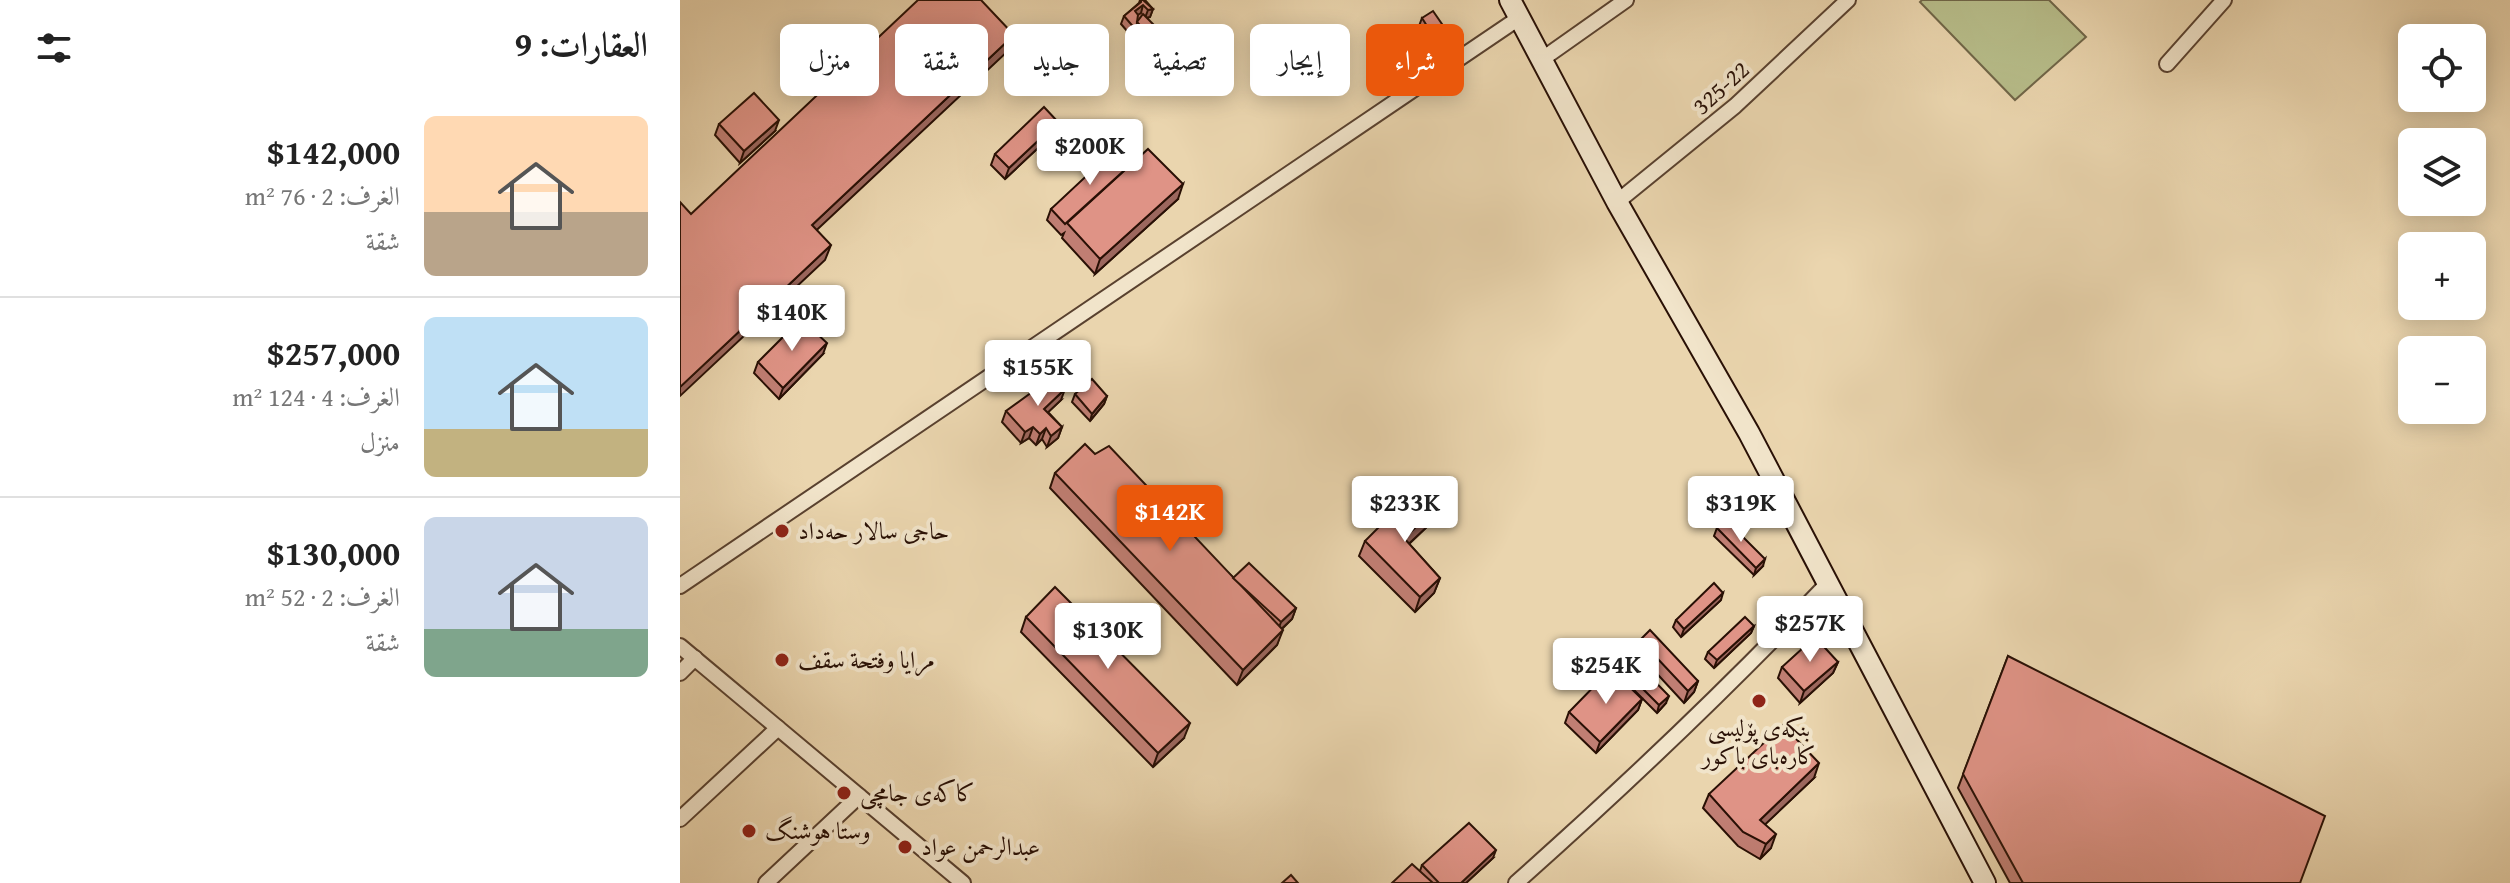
<!DOCTYPE html>
<html lang="ar">
<head>
<meta charset="utf-8">
<style>
	:root { --surface:#fff; --page:#f2f2f2; --text:#222; --muted:#767676; --line:#e0e0e0; --accent:#ea580c }
	body { margin:0; font-family:"Gentium Book Plus",Amiri,serif; background:var(--page); color:var(--text); direction:rtl; height:100vh; display:flex; flex-direction:column; font-size:30px; white-space:nowrap }
	* { box-sizing:border-box; margin:0 }
	p { font-size:26px; color:var(--muted) }
	.icon { flex:none; width:44px; height:44px; fill:none; stroke:currentColor; stroke-width:2; stroke-linecap:round; stroke-linejoin:round }
	.map { position:relative; flex:1; overflow:hidden; direction:ltr }
	.drawer { display:flex; flex-direction:column; background:var(--surface); width:680px }
	.drawer>* { flex:none }
	.top-card { position:absolute; left:24px; top:24px; width:760px; height:72px; direction:rtl; display:flex; gap:16px }
	.controls { position:absolute; left:1718px; top:24px; display:grid; gap:16px }
	.controls a { display:grid; place-items:center; width:88px; height:88px; border-radius:12px; background:var(--surface); box-shadow:0 4px 20px #0003; font-size:40px }
	.price { position:absolute; translate:-50% -68px; padding:0 18px; border-radius:8px; background:#fff; color:#222; font-size:26px; line-height:52px; filter:drop-shadow(0 2px 4px #0008) }
	.price::after { content:''; position:absolute; left:50%; top:48px; width:24px; height:18px; margin-left:-12px; background:inherit; clip-path:polygon(0 0,100% 0,50% 100%) }
	.price.active { background:var(--accent); color:#fff }
	ul { padding:0; list-style:none }
	li { display:flex; align-items:center; gap:24px; height:200px; padding:0 32px }
	li+li { border-top:2px solid var(--line) }
	li span { display:grid; place-items:center; flex:none; width:224px; height:160px; border-radius:12px; color:#555 }
	li>.icon { margin-inline-start:auto }
	span .icon { width:96px; height:96px; fill:#fffc; stroke-width:1 }
	li b { font-size:34px }
	h2 { display:flex; justify-content:space-between; align-items:center; height:96px; padding:0 32px; font-size:34px }
	.pill { padding:0 28px; border-radius:12px; background:var(--surface); box-shadow:0 4px 20px #0003; font-size:28px; line-height:72px }
	.pill.active { background:var(--accent); color:#fff }
	main { display:flex; flex:1; min-height:0 }
	.map>svg:first-child { display:block }
</style>
</head>
<body>
<main>
<div class="map">
<svg width="1830" height="883" viewBox="0 0 1830 883">
	<rect width="100%" height="100%" fill="#ead5ae"/>
	<filter id="stains"><feTurbulence type="fractalNoise" baseFrequency=".0025" numOctaves="4"/><feColorMatrix values="0 0 0 0 .2 0 0 0 0 .09 0 0 0 0 .02 0 0 0 .5 -.17"/></filter>
	<radialGradient id="worn" r=".72"><stop offset=".6" stop-color="#630" stop-opacity="0"/><stop offset="1" stop-color="#630" stop-opacity=".3"/></radialGradient>
	<!-- green -->
	<path fill="#b7bd8a" stroke="#706648" stroke-width="2" d="M1242 0H1369L1406 37 1335 100 1240 2Z"/>
	<g fill="none" stroke-linecap="round" stroke-linejoin="round">
		<!-- street casing -->
		<g stroke="#59412f" stroke-width="18">
			<g id="street">
				<path d="M861 60 946 0"/>
				<path d="M1487 64 1544 0"/>
				<path d="M937 202 1055 106 1168 0"/>
				<path d="M0 586 839 18"/>
				<path d="M0 646 283 883"/>
				<path d="M0 673 15 658"/>
				<path d="M0 819 98 728"/>
				<path d="M86 883 179 796"/>
				<path d="M836 883C944 787 1049 687 1149 582"/>
			</g>
		</g>
		<!-- secondary casing -->
		<g stroke="#291005" stroke-width="24">
			<path id="secondary" d="M830 0 937 202 1069 433 1305 883"/>
		</g>
		<!-- street -->
		<use href="#street" stroke="#f1e4ca" stroke-width="14"/>
		<!-- secondary -->
		<use href="#secondary" stroke="#f1e4ca" stroke-width="20"/>
	</g>
	<!-- wall -->
	<g fill="#c07e73" stroke="#291005" stroke-width="2">
		<path d="M460 0H465L473 9 470 17 467 18 474 30 467 38 457 27 453 38 441 24 444 16 459 3Z"/>
		<path d="M742 18 761 35 750 42 739 26Z"/>
		<path d="M394 32 415 48 408 54 392 36Z"/>
		<path d="M39 124 95 131 60 163 35 135Z"/>
		<path d="M374 133 325 179 311 165 315 154Z"/>
		<path d="M449 166 498 199 415 274 382 238 384 233 381 235 367 220 371 209Z"/>
		<path d="M143 354 99 399 74 373 78 362Z"/>
		<path d="M395 394 427 396 424 404 410 421 392 402Z"/>
		<path d="M381 400 368 412 382 427 378 438 367 447 362 439 356 445 349 438 341 443 322 422 326 411Z"/>
		<path d="M415 454 554 578 616 608 612 619 602 629 597 645 557 685 370 488 375 473Z"/>
		<path d="M751 523 729 544 760 578 754 593 735 612 679 556 685 541Z"/>
		<path d="M1037 528 1083 566 1074 575 1034 536Z"/>
		<path d="M1041 600 1001 637 993 627 996 620Z"/>
		<path d="M346 617 504 738 473 767 341 632Z"/>
		<path d="M1074 626 1071 633 1034 668 1025 659 1028 652Z"/>
		<path d="M960 640 1018 681 1014 692 1004 703 956 651Z"/>
		<path d="M1328 656 1620 883H1330L1278 788Z"/>
		<path d="M1158 662 1153 673 1120 703 1098 678 1102 667Z"/>
		<path d="M937 663 986 703 977 713 934 670Z"/>
		<path d="M962 699 958 710 916 753 885 723 889 712Z"/>
		<path d="M1134 778 1085 824 1091 848 1080 859 1058 846 1023 808 1029 794Z"/>
		<path d="M813 858 786 883H712L740 871 742 865Z"/>
	</g>
	<!-- shaded-wall -->
	<g fill="#9c675e" stroke="#291005" stroke-width="2">
		<path d="M463 5 461 13 452 18 455 11Z"/>
		<path d="M473 9 470 17 465 18 468 10Z"/>
		<path d="M764 27 761 35 750 42 752 34Z"/>
		<path d="M334 35 329 50 126 240 132 225Z"/>
		<path d="M99 120 95 131 60 163 64 151Z"/>
		<path d="M378 122 374 133 325 179 329 168Z"/>
		<path d="M503 184 498 199 415 274 420 259Z"/>
		<path d="M151 245 145 260 0 396V387Z"/>
		<path d="M147 343 143 354 99 399 103 388Z"/>
		<path d="M385 389 381 400 360 420 364 409Z"/>
		<path d="M427 396 424 404 410 421 412 414Z"/>
		<path d="M353 427 349 438 341 443 345 432Z"/>
		<path d="M382 427 378 438 367 447 371 436Z"/>
		<path d="M366 428 362 439 356 445 360 434Z"/>
		<path d="M756 508 751 523 719 553 724 538Z"/>
		<path d="M1085 559 1083 566 1074 575 1076 568Z"/>
		<path d="M760 578 754 593 735 612 740 597Z"/>
		<path d="M1043 593 1041 600 1001 637 1004 629Z"/>
		<path d="M616 608 612 619 597 633 601 622Z"/>
		<path d="M1074 626 1071 633 1034 668 1037 660Z"/>
		<path d="M603 630 597 645 557 685 563 670Z"/>
		<path d="M1158 662 1153 673 1120 703 1124 691Z"/>
		<path d="M1018 681 1014 692 1004 703 1008 691Z"/>
		<path d="M989 696 986 703 977 713 979 705Z"/>
		<path d="M962 699 958 710 916 753 920 742Z"/>
		<path d="M510 723 504 738 473 767 478 753Z"/>
		<path d="M1139 763 1134 778 1075 834 1080 820Z"/>
		<path d="M1096 834 1091 848 1080 859 1086 844Z"/>
		<path d="M816 850 813 858 786 883H781Z"/>
	</g>
	<!-- building -->
	<g fill="#df9386" stroke="#291005" stroke-width="2">
		<path d="M238 0H301L334 35 132 225 151 245 0 387V202L11 214Z"/>
		<path d="M461 0H463L473 9 468 10 463 5 455 11 458 15 456 30 444 16 461 2Z"/>
		<path d="M753 11 764 27 752 34 742 18Z"/>
		<path d="M463 14 475 26 468 34 457 22Z"/>
		<path d="M400 27 416 44 409 50 394 32Z"/>
		<path d="M74 93 99 120 64 151 39 124Z"/>
		<path d="M364 107 378 122 329 168 315 154Z"/>
		<path d="M468 149 503 184 420 259 387 223Z"/>
		<path d="M433 151 449 166 385 224 371 209Z"/>
		<path d="M121 319 147 343 103 388 78 362Z"/>
		<path d="M374 376 385 389 364 409 382 427 371 436 366 428 360 434 353 427 345 432 326 411Z"/>
		<path d="M412 379 427 396 412 414 395 394Z"/>
		<path d="M405 444 415 454 429 446 603 630 563 670 375 473Z"/>
		<path d="M736 490 756 508 724 538 760 578 740 597 685 541Z"/>
		<path d="M1046 520 1085 559 1076 568 1037 528Z"/>
		<path d="M569 563 616 608 601 622 553 578Z"/>
		<path d="M1034 583 1043 593 1004 629 996 620Z"/>
		<path d="M375 587 510 723 478 753 346 617Z"/>
		<path d="M1065 617 1074 626 1037 660 1028 652Z"/>
		<path d="M970 630 1018 681 1008 691 960 640Z"/>
		<path d="M1135 637 1158 662 1124 691 1102 667Z"/>
		<path d="M947 653 989 696 979 705 937 663Z"/>
		<path d="M1328 656 1645 816 1620 883H1343L1283 774Z"/>
		<path d="M931 669 962 699 920 742 889 712Z"/>
		<path d="M1103 725 1139 763 1080 820 1096 834 1086 844 1063 832 1029 794Z"/>
		<path d="M789 823 816 850 781 883H759L742 865Z"/>
		<path d="M732 864 753 883H712Z"/>
		<path d="M611 875 618 883H602Z"/>
	</g>
	<!-- markers -->
	<g fill="#8f2418" stroke="#f1e4ca" stroke-width="3">
		<circle cx="102" cy="531" r="8"/>
		<circle cx="102" cy="660" r="8"/>
		<circle cx="1079" cy="701" r="8"/>
		<circle cx="164" cy="793" r="8"/>
		<circle cx="69" cy="831" r="8"/>
		<circle cx="225" cy="847" r="8"/>
	</g>
	<g text-anchor="middle" stroke-width="8" stroke-linejoin="round" paint-order="stroke">
		<!-- street labels -->
		<g font-size="24" fill="#291005" stroke="#f1e4ca">
			<text transform="translate(1041 88) rotate(-42)" y="8">325-22</text>
		</g>
		<!-- poi labels -->
		<g font-size="24" fill="#291005" stroke="#f1e4ca" text-anchor="start">
			<text x="118" y="539">حاجی سالار حەداد</text>
			<text x="118" y="668">مرايا وفتحة سقف</text>
			<text x="1079" y="736" text-anchor="middle">بنکەی پۆلیسی<tspan x="1079" dy="28">کارەبای باکور</tspan></text>
			<text x="180" y="801">کاکەی جامچی</text>
			<text x="85" y="839">وستا هوشنگ</text>
			<text x="241" y="855">عبدالرحمن عواد</text>
		</g>
	</g>
	<rect width="100%" height="100%" filter="url(#stains)"/>
	<rect width="100%" height="100%" fill="url(#worn)"/>
</svg>
<div class="controls">
<a><svg class="icon" aria-label="locate" viewBox="0 0 24 24"><circle cx="12" cy="12" r="6"/><path d="M12 2v4M12 18v4M2 12h4M18 12h4"/></svg></a>
<a><svg class="icon" aria-label="layers" viewBox="0 0 24 24"><path d="M12 4l9 5-9 5-9-5zM3 14l9 5 9-5"/></svg></a>
<a>+</a>
<a>−</a>
</div>
<b class="price" style="left:410px;top:187px">$200K</b>
<b class="price" style="left:112px;top:353px">$140K</b>
<b class="price" style="left:358px;top:408px">$155K</b>
<b class="price" style="left:725px;top:544px">$233K</b>
<b class="price" style="left:1061px;top:544px">$319K</b>
<b class="price active" style="left:490px;top:553px">$142K</b>
<b class="price" style="left:1130px;top:664px">$257K</b>
<b class="price" style="left:428px;top:671px">$130K</b>
<b class="price" style="left:926px;top:706px">$254K</b>
<div class="top-card">
<a class="pill active">شراء</a>
<a class="pill">إيجار</a>
<a class="pill">تصفية</a>
<a class="pill">جديد</a>
<a class="pill">شقة</a>
<a class="pill">منزل</a>
</div>
</div>
<section class="drawer">
<h2>العقارات: 9<svg class="icon" aria-label="filters" viewBox="0 0 24 24"><path d="M4 7h16M4 17h16"/><circle cx="9" cy="7" r="2"/><circle cx="15" cy="17" r="2"/></svg></h2>
<ul>
<li><span style="background:linear-gradient(#ffd9b3 60%,#b9a48a 0)"><svg class="icon" aria-label="home" viewBox="0 0 24 24"><path d="M3 11l9-7 9 7M6 9v11h12V9"/></svg></span><div><b>$142,000</b><p>الغرف: 2 · 76 m²</p><p>شقة</p></div></li>
<li><span style="background:linear-gradient(#bfe0f5 70%,#c2b280 0)"><svg class="icon" aria-label="home" viewBox="0 0 24 24"><path d="M3 11l9-7 9 7M6 9v11h12V9"/></svg></span><div><b>$257,000</b><p>الغرف: 4 · 124 m²</p><p>منزل</p></div></li>
<li><span style="background:linear-gradient(#c9d6e8 70%,#7fa58c 0)"><svg class="icon" aria-label="home" viewBox="0 0 24 24"><path d="M3 11l9-7 9 7M6 9v11h12V9"/></svg></span><div><b>$130,000</b><p>الغرف: 2 · 52 m²</p><p>شقة</p></div></li>
</ul>
</section>
</main>
</body>
</html>
